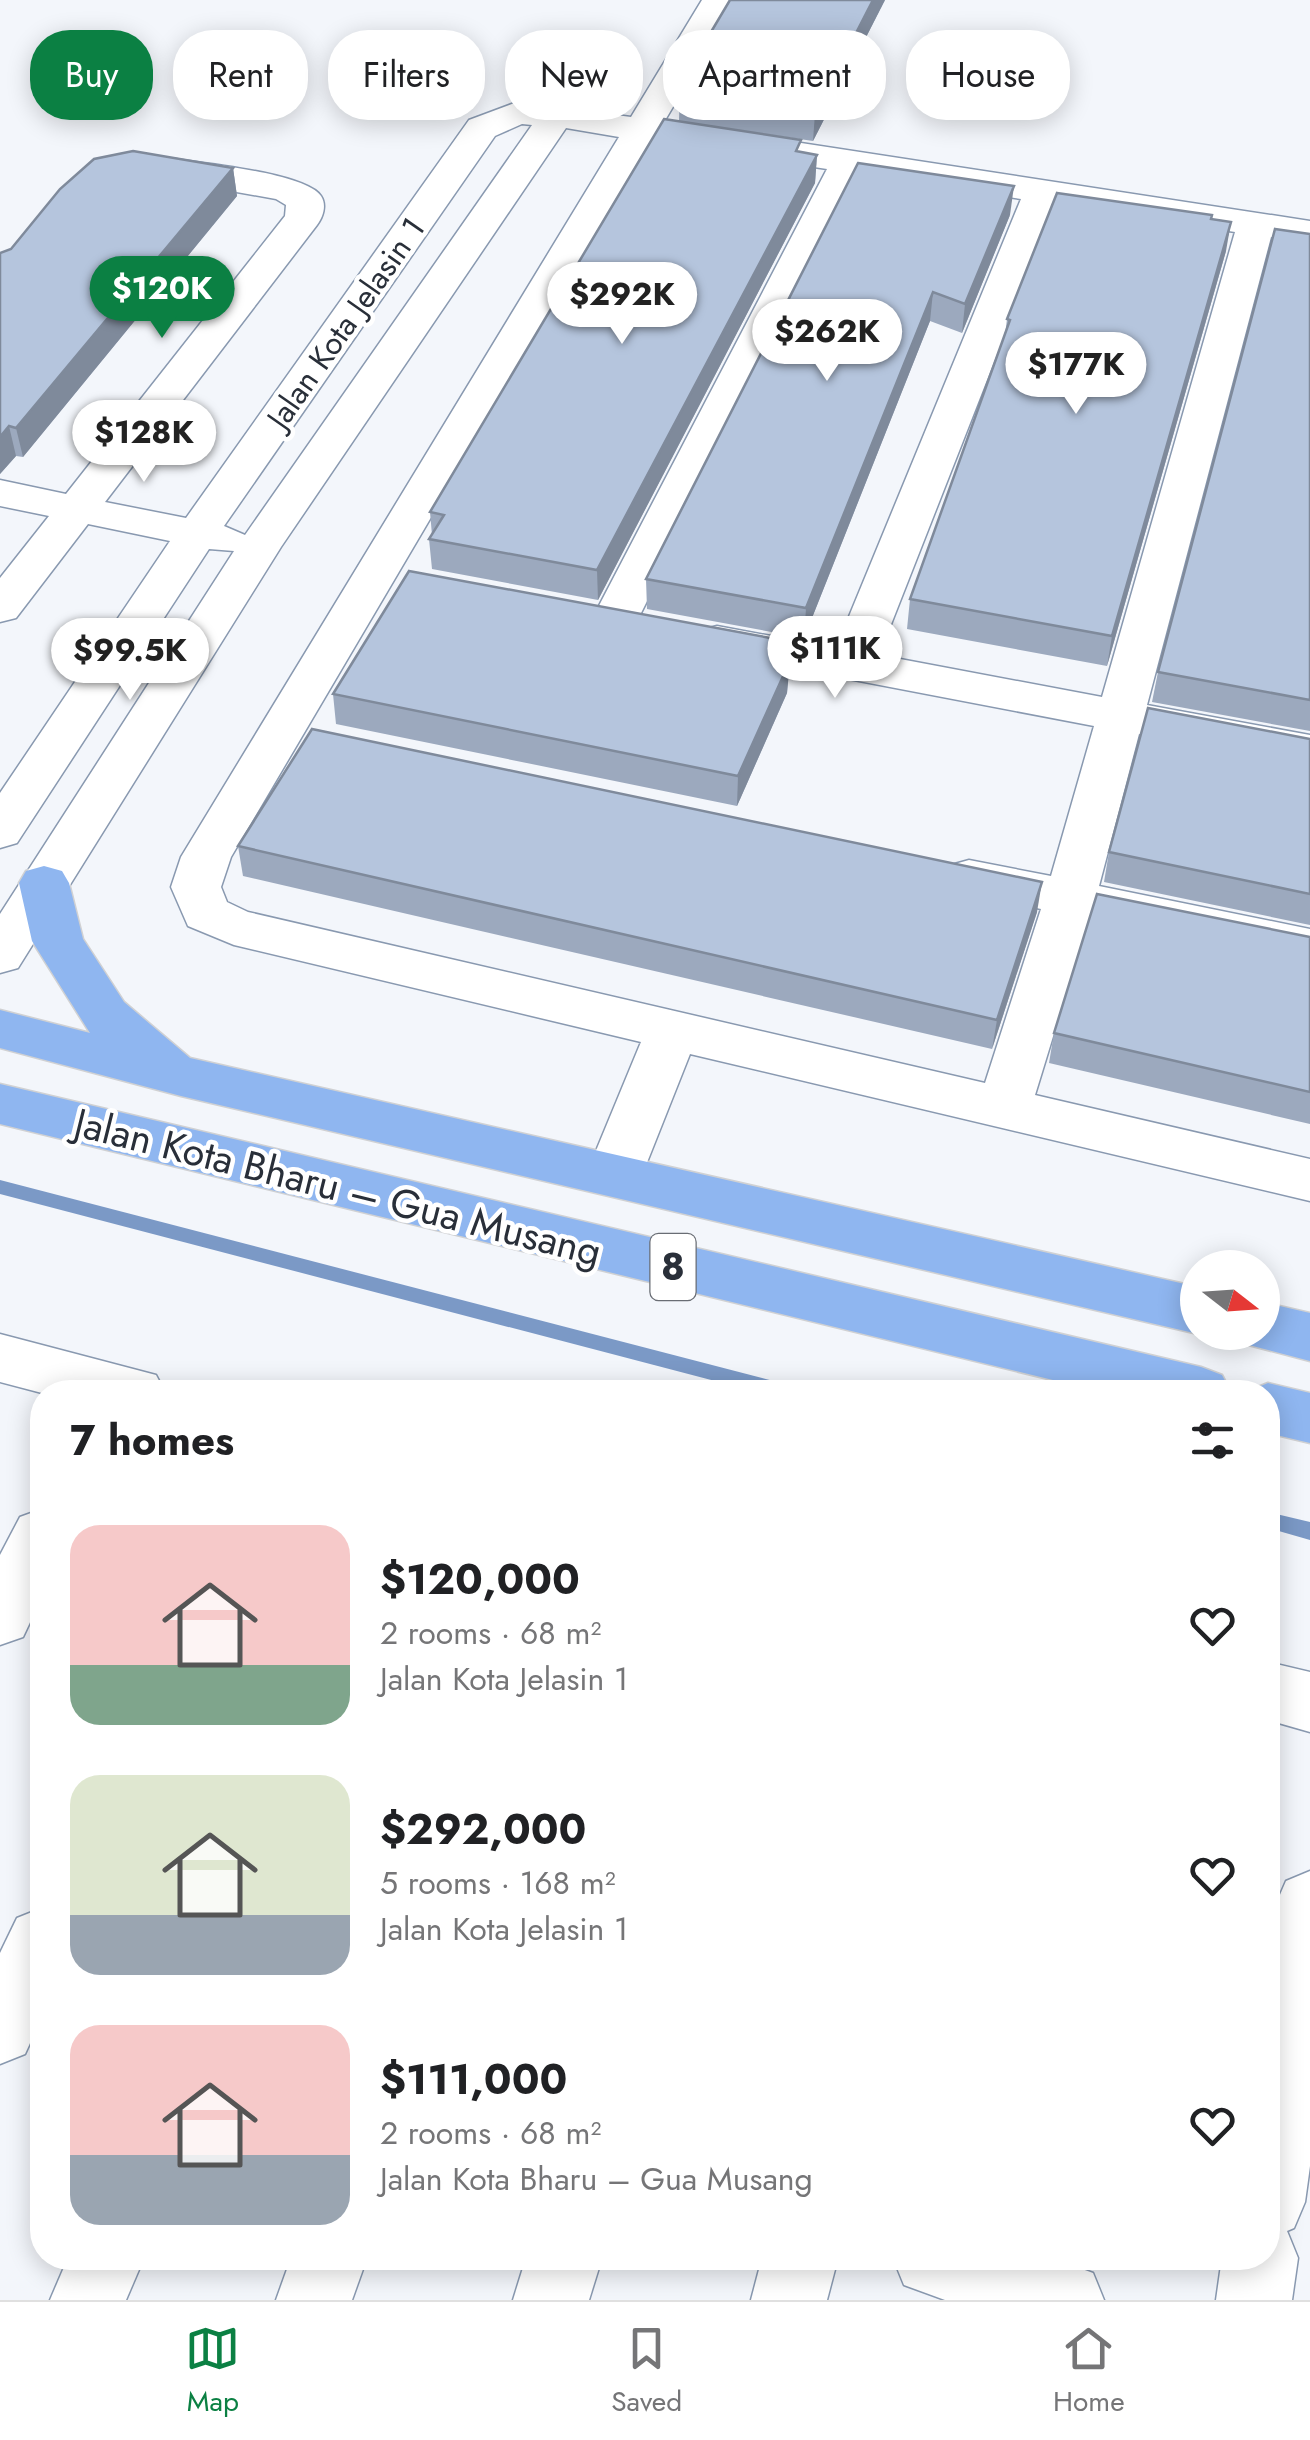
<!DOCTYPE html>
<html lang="en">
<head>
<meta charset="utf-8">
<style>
	:root { --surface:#fff; --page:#f2f2f2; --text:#202124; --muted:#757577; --line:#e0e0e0; --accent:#0b8043 }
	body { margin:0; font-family:Jost,sans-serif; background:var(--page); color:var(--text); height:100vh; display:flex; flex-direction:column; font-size:38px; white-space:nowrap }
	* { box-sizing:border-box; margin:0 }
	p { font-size:32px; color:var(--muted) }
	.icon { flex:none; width:55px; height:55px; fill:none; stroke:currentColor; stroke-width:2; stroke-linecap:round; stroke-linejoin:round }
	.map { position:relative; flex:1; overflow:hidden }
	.panel { position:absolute; left:30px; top:1380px; width:1250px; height:890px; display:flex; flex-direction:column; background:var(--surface); border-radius:40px; box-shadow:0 5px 25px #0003 }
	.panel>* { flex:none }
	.hud { position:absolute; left:30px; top:30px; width:1250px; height:90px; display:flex; gap:20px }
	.needle { width:65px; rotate:107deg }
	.buttons { position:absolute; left:1180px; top:1250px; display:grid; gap:20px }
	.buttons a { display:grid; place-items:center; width:100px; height:100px; border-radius:50%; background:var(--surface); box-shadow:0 5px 25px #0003; font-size:50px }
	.price { position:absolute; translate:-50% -85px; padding:0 22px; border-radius:35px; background:#fff; color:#222; font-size:32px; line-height:65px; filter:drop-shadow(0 2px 5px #0008) }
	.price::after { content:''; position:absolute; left:50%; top:60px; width:30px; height:22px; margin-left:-15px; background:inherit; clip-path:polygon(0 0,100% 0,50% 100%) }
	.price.current { background:var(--accent); color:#fff }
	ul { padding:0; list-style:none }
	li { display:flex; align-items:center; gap:30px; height:250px; padding:0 40px }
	li span { display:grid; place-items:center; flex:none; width:280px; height:200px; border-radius:30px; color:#555 }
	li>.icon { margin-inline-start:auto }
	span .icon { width:120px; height:120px; fill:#fffc; stroke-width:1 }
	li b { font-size:42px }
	h2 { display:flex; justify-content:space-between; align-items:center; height:120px; padding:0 40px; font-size:42px }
	.pill { padding:0 35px; border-radius:40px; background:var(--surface); box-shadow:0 5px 25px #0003; font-size:35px; line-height:90px }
	.pill.current { background:var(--accent); color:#fff }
	.tabs { display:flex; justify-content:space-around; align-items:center; height:140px; border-top:2px solid var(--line); background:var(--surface); font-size:28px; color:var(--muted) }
	.tabs a { display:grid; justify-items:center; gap:5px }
	.tabs .current { color:var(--accent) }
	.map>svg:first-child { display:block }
</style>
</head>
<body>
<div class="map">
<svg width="1310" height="2300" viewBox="0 0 1310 2300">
	<rect width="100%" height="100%" fill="#f3f6fb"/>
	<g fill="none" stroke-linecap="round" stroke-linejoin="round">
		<!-- stream -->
		<g fill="#7b99c6" fill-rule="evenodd">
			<path d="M0 1180 785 1384 792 1386 794 1392H757L0 1194Z"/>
			<path d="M1268 1512 1310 1522V1540L1268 1528Z"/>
		</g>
		<!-- minor casing -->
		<g stroke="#8999b0" stroke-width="3">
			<g id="minor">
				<path d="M702 0H736L664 122 1310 221V243L1271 237 1147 705 1310 735V767L1139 734 1099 886 1310 929V965L1089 919 1035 1095 1310 1159V1201L690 1054 642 1175 634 1190 614 1196 594 1190 586 1175 641 1042 234 945 188 926 171 887 181 857 619 137 566 128 281 547 18 968 0 973V914L234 551 209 549 17 843 0 848V793L170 541 88 524 16 618 0 622V578L49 516 0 506V480L66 494 285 216 286 205 276 199 147 176 142 168 147 160 160 157C191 162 305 172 321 196 327 205 323 217 317 225L105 502 186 518 469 120 517 102 631 117ZM522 124 532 125 245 535 224 526 495 136ZM652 142 827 169 591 621 598 631 614 635 630 631 637 621 861 174 1021 199 836 648 717 626 701 630 694 640 701 650 717 654 1094 726 1051 876 969 860 951 865 944 877 951 889 1041 909 985 1083 248 912 227 902 221 887 231 857ZM1056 204 1235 232 1102 697 879 655Z"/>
				<path d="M0 1334 156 1375 165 1392 42 1393 0 1382Z"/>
				<path d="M42 1509V1597L23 1637 0 1645V1555L20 1517Z"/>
				<path d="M1268 1662 1310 1672V1732L1268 1720Z"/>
				<path d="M1310 1871V2166L1305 2202 1294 2228 1287 2231 1298 2258 1292 2300H1216L1222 2258H1268V1957L1276 1904 1286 1881Z"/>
				<path d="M42 1908V2017L25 2054 0 2064V1953L17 1918Z"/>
				<path d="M68 2258H144L126 2300H50Z"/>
				<path d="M291 2258H367L352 2300H276Z"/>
				<path d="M526 2258H602L589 2300H513Z"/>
				<path d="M762 2258H838L827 2300H751Z"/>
				<path d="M893 2258H1052L1093 2273 1104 2300H945L904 2285Z"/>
			</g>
		</g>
		<!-- major casing -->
		<g stroke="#d0d1d3" stroke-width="3">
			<g id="major">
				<path d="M44 866 62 871 69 883 83 939 124 1002 190 1058 1198 1287V1332H1204L1198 1334 181 1096 0 1048V1010L90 1033 32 941 19 883 26 871Z"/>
				<path d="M0 1084 1201 1367 1222 1375 1231 1392H1102L0 1124Z"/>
				<path d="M1262 1302 1310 1313V1361L1241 1343 1236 1332H1262Z"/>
				<path d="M1268 1383 1310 1393V1443L1268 1433V1392H1246Z"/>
			</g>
		</g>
		<!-- minor -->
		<use href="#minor" fill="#fff" fill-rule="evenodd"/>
		<!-- major -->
		<use href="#major" fill="#8fb6f0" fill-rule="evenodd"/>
	</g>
	<!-- wall -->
	<g fill="#9ca9be">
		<path d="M885 0 813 141 679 121 680 84Z"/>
		<path d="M800 152 817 155 815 183 598 600 432 569 429 539 432 535 430 512Z"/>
		<path d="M233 168 237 196 23 457 16 456 0 474 11 249Z"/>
		<path d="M1010 215 962 333 930 321 804 638 647 609 646 579Z"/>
		<path d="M1211 219 1226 251 1107 666 907 629 910 599 1005 335 1007 319Z"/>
		<path d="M1310 234V731L1152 702 1158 672Z"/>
		<path d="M790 672 788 678 787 693 737 806 336 724 333 694Z"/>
		<path d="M1310 739V925L1104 882 1109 852Z"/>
		<path d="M238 846 1037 912 992 1049 243 876Z"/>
		<path d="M1310 937V1124L1049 1063 1054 1033Z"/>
	</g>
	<!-- shaded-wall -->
	<g fill="#7f8a9b">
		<path d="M873 0H885L813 141 815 113Z"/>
		<path d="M817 155 815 183 598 600 597 570Z"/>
		<path d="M233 168 237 196 23 457 16 428Z"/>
		<path d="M1014 186 1010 215 962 333 965 304Z"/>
		<path d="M1231 222 1226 251 1107 666 1112 636Z"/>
		<path d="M933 292 930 321 804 638 806 608Z"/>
		<path d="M9 426 16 456 0 474V437Z"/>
		<path d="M792 642 787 693 737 806 738 776Z"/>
		<path d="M1042 882 1037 912 992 1049 997 1020Z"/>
	</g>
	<!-- building -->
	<g fill="#b5c5dd" stroke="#7f8a9b" stroke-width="2.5">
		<path d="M730 0H873L815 113 680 92 684 84H680Z"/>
		<path d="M664 119 801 140 796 151 817 155 597 570 429 539 444 515 430 512Z"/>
		<path d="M133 151 233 168 16 428 9 426 0 437V253L11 249 60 189 94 159Z"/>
		<path d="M858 163 1014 186 965 304 933 292 806 608 646 579Z"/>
		<path d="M1057 193 1212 215 1211 219 1231 222 1112 636 910 599 1010 320 1007 319Z"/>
		<path d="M1275 229 1310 234V700L1158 672Z"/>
		<path d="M409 571 792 642 784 662 789 663 738 776 333 694Z"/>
		<path d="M1148 708 1310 739V894L1109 852Z"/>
		<path d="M312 729 1042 882 997 1020 238 846Z"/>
		<path d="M1097 894 1310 937V1092L1054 1033Z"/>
	</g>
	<g text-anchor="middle" stroke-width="9" stroke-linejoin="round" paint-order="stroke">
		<!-- far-street labels -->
		<g font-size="32" fill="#292f39" stroke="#fff">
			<text transform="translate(346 323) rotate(-55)" y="11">Jalan Kota Jelasin 1</text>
		</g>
		<!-- shield labels -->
		<rect fill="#fff" stroke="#696d74" stroke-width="2.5" x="650.5" y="1234" width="45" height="66" rx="8"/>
		<g font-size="38" font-weight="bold" fill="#292f39">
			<text x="673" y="1280">8</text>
		</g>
		<!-- street labels -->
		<g font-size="40" fill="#292f39" stroke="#fff">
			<text transform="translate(338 1187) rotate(14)" y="14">Jalan Kota Bharu – Gua Musang</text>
		</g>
	</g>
</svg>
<div class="buttons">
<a><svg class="needle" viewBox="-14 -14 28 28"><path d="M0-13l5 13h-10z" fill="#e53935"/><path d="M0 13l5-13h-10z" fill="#757577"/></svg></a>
</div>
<b class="price current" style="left:162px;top:341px">$120K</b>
<b class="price" style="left:622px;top:347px">$292K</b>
<b class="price" style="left:827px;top:384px">$262K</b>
<b class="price" style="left:1076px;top:417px">$177K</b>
<b class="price" style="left:144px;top:485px">$128K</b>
<b class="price" style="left:835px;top:701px">$111K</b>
<b class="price" style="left:130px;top:703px">$99.5K</b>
<div class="hud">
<a class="pill current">Buy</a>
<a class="pill">Rent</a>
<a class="pill">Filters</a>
<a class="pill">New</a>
<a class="pill">Apartment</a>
<a class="pill">House</a>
</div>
<section class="panel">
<h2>7 homes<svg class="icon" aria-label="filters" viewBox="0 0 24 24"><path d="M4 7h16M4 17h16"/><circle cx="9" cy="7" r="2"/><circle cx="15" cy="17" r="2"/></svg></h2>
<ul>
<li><span style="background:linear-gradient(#f6c9c9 70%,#7fa58c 0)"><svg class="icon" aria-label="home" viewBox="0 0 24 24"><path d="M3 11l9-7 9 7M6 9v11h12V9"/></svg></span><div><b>$120,000</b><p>2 rooms · 68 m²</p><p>Jalan Kota Jelasin 1</p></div><svg class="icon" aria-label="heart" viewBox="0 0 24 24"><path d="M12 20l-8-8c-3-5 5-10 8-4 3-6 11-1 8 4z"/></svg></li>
<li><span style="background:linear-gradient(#dfe7d0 70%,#9aa5b1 0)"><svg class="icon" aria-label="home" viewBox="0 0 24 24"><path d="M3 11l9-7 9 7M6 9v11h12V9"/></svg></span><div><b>$292,000</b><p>5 rooms · 168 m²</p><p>Jalan Kota Jelasin 1</p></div><svg class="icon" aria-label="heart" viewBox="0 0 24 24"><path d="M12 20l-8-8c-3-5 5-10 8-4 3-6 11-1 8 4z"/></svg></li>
<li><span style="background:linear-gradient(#f6c9c9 65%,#9aa5b1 0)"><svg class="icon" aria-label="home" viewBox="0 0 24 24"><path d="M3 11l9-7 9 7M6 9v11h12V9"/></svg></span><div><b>$111,000</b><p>2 rooms · 68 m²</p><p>Jalan Kota Bharu – Gua Musang</p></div><svg class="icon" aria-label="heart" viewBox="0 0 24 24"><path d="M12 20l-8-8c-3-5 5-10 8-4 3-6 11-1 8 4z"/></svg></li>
</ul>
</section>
</div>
<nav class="tabs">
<a class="current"><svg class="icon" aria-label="map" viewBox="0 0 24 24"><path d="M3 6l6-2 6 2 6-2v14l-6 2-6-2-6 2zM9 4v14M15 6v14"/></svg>Map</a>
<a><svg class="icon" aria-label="saved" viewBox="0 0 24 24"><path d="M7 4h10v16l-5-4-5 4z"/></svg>Saved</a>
<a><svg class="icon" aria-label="home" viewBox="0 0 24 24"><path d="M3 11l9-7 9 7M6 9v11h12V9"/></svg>Home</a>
</nav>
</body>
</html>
